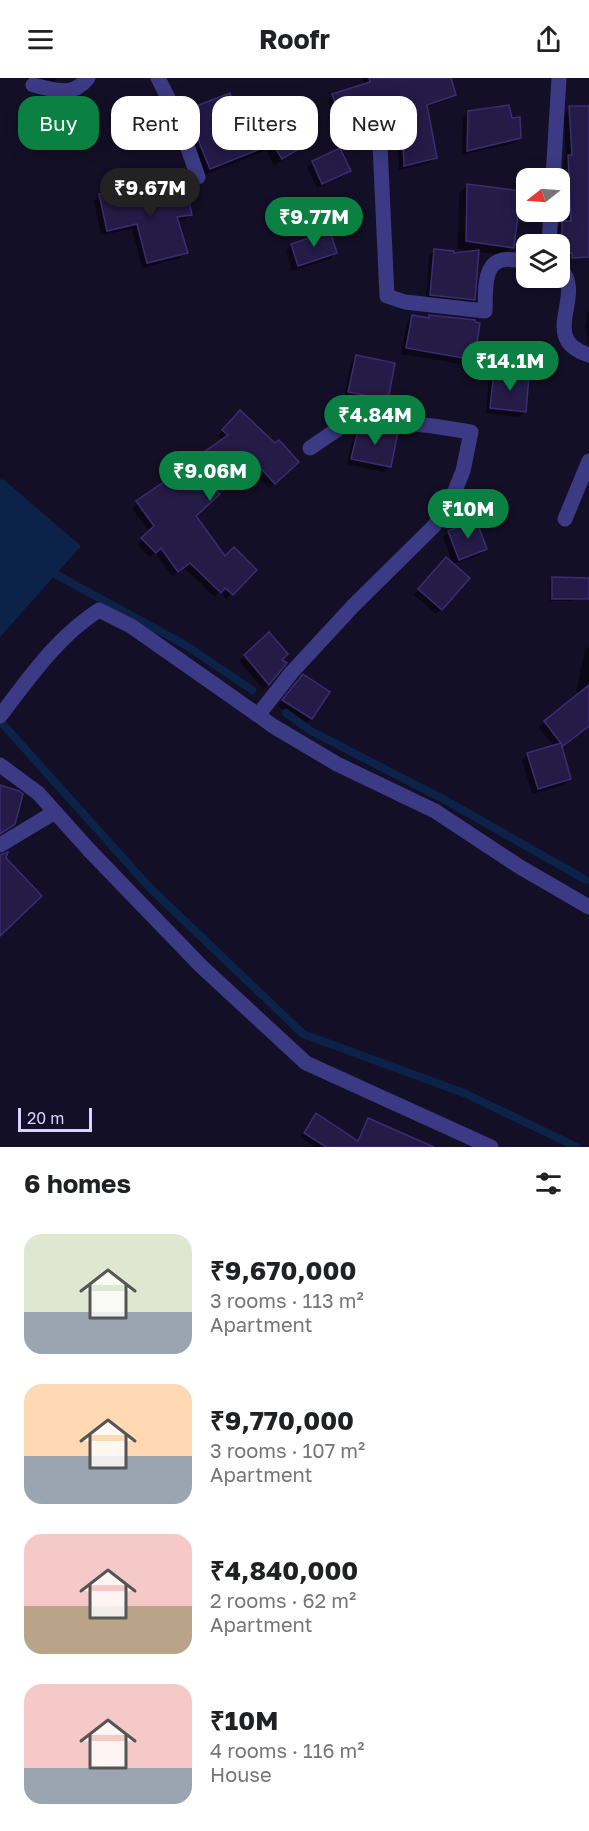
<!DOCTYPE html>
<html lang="en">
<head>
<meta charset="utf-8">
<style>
	:root { --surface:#fff; --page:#f6f6f6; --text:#202124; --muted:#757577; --accent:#0b8043 }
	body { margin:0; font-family:"Golos Text",sans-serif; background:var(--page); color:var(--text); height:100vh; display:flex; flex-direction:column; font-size:22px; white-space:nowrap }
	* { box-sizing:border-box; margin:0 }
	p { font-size:20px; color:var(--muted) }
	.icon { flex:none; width:33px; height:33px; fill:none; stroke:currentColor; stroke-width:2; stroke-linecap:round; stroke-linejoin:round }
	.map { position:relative; height:1069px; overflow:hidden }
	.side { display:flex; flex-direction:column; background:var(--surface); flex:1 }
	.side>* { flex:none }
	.hud { position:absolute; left:18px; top:18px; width:554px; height:54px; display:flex; gap:12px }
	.needle { width:39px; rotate:253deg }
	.controls { position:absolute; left:516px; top:90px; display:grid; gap:12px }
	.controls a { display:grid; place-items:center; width:54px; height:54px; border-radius:12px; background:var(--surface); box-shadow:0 3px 15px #0003; font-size:30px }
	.scale { position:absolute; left:18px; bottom:15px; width:74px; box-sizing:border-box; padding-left:6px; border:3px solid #d9d4ff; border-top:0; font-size:16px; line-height:21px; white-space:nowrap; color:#d9d4ff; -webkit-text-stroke:4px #130f26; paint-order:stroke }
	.price { position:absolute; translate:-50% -51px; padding:0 14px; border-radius:21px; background:var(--accent); color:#fff; font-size:20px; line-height:39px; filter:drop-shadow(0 2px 3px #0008) }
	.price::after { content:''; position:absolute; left:50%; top:36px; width:18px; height:14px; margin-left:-9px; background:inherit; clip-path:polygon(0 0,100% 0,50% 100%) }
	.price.current { background:#222; color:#fff }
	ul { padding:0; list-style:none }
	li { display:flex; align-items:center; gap:18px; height:150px; padding:0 24px }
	li span { display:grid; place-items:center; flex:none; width:168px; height:120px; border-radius:18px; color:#555 }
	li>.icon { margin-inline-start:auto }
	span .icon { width:72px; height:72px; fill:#fffc; stroke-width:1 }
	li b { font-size:26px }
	h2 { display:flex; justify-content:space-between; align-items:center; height:72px; padding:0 24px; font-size:26px }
	.tag { padding:0 21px; border-radius:18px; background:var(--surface); box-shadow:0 3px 15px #0003; font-size:21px; line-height:54px }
	.tag.current { background:var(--accent); color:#fff }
	header { display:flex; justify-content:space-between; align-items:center; height:78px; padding:0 24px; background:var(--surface); font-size:27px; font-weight:700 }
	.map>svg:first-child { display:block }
</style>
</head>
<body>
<header><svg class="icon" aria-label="menu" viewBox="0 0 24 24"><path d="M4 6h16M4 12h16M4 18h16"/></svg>Roofr<svg class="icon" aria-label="share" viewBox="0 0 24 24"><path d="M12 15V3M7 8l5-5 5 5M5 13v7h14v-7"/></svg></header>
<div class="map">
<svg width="589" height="1069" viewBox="0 0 589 1069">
	<rect width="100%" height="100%" fill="#130f26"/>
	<!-- water -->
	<path fill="#0c2248" d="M3 401 81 468 0 559V402Z"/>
	<!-- shadow -->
	<g fill="#0007">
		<path d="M25 0H57L50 9 38 6Z"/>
		<path d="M362 0H449L454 16 449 21 426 29 435 79 430 85 399 92 398 67 386 70 376 35 371 36 370 42 364 48 339 56 328 23 333 17 365 7Z"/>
		<path d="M589 29V180H560V166H557V150L562 144H566L564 84 566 81 564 36 570 30Z"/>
		<path d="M187 34 246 61 302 68 295 75 274 87 266 72 203 98 180 41Z"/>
		<path d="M469 34 520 60 514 65 462 77 463 40Z"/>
		<path d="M339 72 349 92 343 98 317 110 307 90 313 85Z"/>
		<path d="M467 107 512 169 504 177 478 174 474 221 468 227 426 222 429 178 434 173 453 176 472 173 458 171 459 115Z"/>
		<path d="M100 117 135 120 190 136 185 142 177 143 186 174 180 180 142 190 132 151 101 157 94 123Z"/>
		<path d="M291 167 335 175 330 181 292 193 286 172Z"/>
		<path d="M589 232V268L585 246 587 244 586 235Z"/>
		<path d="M430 238 473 245 472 282 467 287 401 276 407 244 412 239 427 241Z"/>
		<path d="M357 279 384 332 379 338 357 334 360 323 344 320 351 284Z"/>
		<path d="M494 295 525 333 519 339 486 335 489 300Z"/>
		<path d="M240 334 292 389 269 410 248 387 214 412 194 438 224 480 255 492 226 521 219 514 215 519 184 490 172 498 155 474 150 479 137 467 149 454 132 430 223 362 218 358Z"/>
		<path d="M359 350 390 388 384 394 347 386 354 356Z"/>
		<path d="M449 454 485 471 480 477 453 486 443 459Z"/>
		<path d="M441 486V531L436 536 414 517Z"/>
		<path d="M553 500 575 521 573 523H550V503Z"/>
		<path d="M269 556 280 582 268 606 263 611 239 583Z"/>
		<path d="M589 568V617L576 614 585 572Z"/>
		<path d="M298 603 328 614 311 640 305 646 278 628Z"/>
		<path d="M589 635V648L561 670 570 701 564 707 532 716 522 682 528 676 554 669 539 649 545 644Z"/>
		<path d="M316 1037 356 1064 364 1047 368 1042 404 1058 399 1069H315L300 1059Z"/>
	</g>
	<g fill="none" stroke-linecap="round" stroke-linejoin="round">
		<!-- stream -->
		<g stroke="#0c2248" stroke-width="8">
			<path d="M46 491 187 568 252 612"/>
			<path d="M286 635 311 653 445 722 586 802"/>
			<path d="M0 643 150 810 303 956 464 1015 577 1069"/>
		</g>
	</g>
	<!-- building -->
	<g fill="#241b47" stroke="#3b2d73" stroke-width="1.5">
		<path d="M369 0H451L456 17 427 27 437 80 404 88 403 63 391 65 390 36 387 32 382 30 377 31 373 34 371 43 344 52 332 16 370 4Z"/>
		<path d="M230 15 247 59 286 37 304 68 282 81 273 66 210 91 186 32Z"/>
		<path d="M509 27 512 40 520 39 521 60 467 73 468 33Z"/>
		<path d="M569 28H589V179L572 180V175H562V143H571L568 77H572Z"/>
		<path d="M340 70 351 93 322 106 312 83Z"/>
		<path d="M467 106 521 113 514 170 466 163Z"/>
		<path d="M186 108 192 137 177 139 188 175 147 185 137 146 107 153 99 116 134 109 136 118Z"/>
		<path d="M330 153 337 175 298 188 291 166Z"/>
		<path d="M434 171 454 173V175L479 172 475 222 430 217Z"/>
		<path d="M412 237 429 240V237L475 242V244L480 245 474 282 406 270Z"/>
		<path d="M356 277 395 285 386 333 362 329 364 317 348 314Z"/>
		<path d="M494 293 529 297 526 334 490 330Z"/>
		<path d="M240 332 275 365 279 362 299 384 275 406 254 383 215 411 220 416 196 438 225 478 234 469 257 492 233 517 225 510 221 515 190 485 178 494 161 470 156 475 141 460 154 448 136 423 171 399 186 385 187 386 228 357 222 352Z"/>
		<path d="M359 348 398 354 391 389 351 381Z"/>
		<path d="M476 442 487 471 459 482 448 453Z"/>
		<path d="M446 479 470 500 442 532 418 511Z"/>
		<path d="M552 499 589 500V521H552Z"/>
		<path d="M269 554 288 576 282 582 287 585 269 607 244 577Z"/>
		<path d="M303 596 330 614 312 641 282 622Z"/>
		<path d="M589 607V648L563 668 544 643Z"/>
		<path d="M561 665 571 701 538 711 527 675Z"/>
		<path d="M0 707 19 713 23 716 15 746 0 756Z"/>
		<path d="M8 774 6 780 42 818 0 858V777Z"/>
		<path d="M316 1035 358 1063 368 1040 434 1069H326L304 1055Z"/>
	</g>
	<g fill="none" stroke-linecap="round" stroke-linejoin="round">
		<!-- minor -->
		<g stroke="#3d3a85" stroke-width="15">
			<path d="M158 0 176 36 198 99"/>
			<path d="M33 7C55 12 72 20 88 0"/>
			<path d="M381 40 380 67 387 218 405 224 485 233C486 218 482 186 502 182 509 180 519 183 526 183"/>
			<path d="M553 100 559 0"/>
			<path d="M549 166 551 134"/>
			<path d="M560 190C587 217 537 261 589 277"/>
			<path d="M310 370 357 338 370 341 433 348 471 354 463 393 450 425 434 448 353 528 292 594 258 637 273 648 337 686 435 733 520 789 589 829"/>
			<path d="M565 441 589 383"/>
			<path d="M0 638C30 599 57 559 99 532L131 548 258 637"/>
			<path d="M0 687 38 715 90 773 201 888 306 985 491 1069"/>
			<path d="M0 767 55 734"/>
		</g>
	</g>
</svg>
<div class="controls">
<a><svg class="needle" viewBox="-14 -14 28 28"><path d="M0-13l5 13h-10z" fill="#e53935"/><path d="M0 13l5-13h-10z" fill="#757577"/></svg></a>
<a><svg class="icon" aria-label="layers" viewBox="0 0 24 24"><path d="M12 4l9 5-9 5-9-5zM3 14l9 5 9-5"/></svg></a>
</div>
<div class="scale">20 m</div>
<b class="price current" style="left:150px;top:141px">₹9.67M</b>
<b class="price" style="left:314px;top:170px">₹9.77M</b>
<b class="price" style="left:510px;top:314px">₹14.1M</b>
<b class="price" style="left:375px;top:368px">₹4.84M</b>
<b class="price" style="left:210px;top:424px">₹9.06M</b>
<b class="price" style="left:468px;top:462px">₹10M</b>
<div class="hud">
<a class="tag current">Buy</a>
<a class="tag">Rent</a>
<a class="tag">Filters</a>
<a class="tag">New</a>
</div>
</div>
<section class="side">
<h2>6 homes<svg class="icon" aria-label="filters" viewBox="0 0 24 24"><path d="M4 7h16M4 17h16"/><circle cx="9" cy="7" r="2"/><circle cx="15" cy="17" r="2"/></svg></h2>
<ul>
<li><span style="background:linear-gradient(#dfe7d0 65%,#9aa5b1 0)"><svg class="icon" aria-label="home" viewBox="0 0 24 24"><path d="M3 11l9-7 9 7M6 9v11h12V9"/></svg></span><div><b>₹9,670,000</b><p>3 rooms · 113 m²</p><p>Apartment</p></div></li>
<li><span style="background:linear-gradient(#ffd9b3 60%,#9aa5b1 0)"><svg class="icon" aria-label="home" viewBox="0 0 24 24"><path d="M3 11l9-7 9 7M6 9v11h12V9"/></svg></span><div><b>₹9,770,000</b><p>3 rooms · 107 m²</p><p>Apartment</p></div></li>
<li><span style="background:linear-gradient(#f6c9c9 60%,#b9a48a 0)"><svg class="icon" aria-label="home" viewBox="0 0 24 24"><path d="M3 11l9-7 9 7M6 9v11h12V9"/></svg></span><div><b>₹4,840,000</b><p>2 rooms · 62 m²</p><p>Apartment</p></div></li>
<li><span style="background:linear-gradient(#f6c9c9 70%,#9aa5b1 0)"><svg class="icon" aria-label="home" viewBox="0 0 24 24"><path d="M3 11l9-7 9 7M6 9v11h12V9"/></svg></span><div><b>₹10M</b><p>4 rooms · 116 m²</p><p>House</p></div></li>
</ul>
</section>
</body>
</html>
